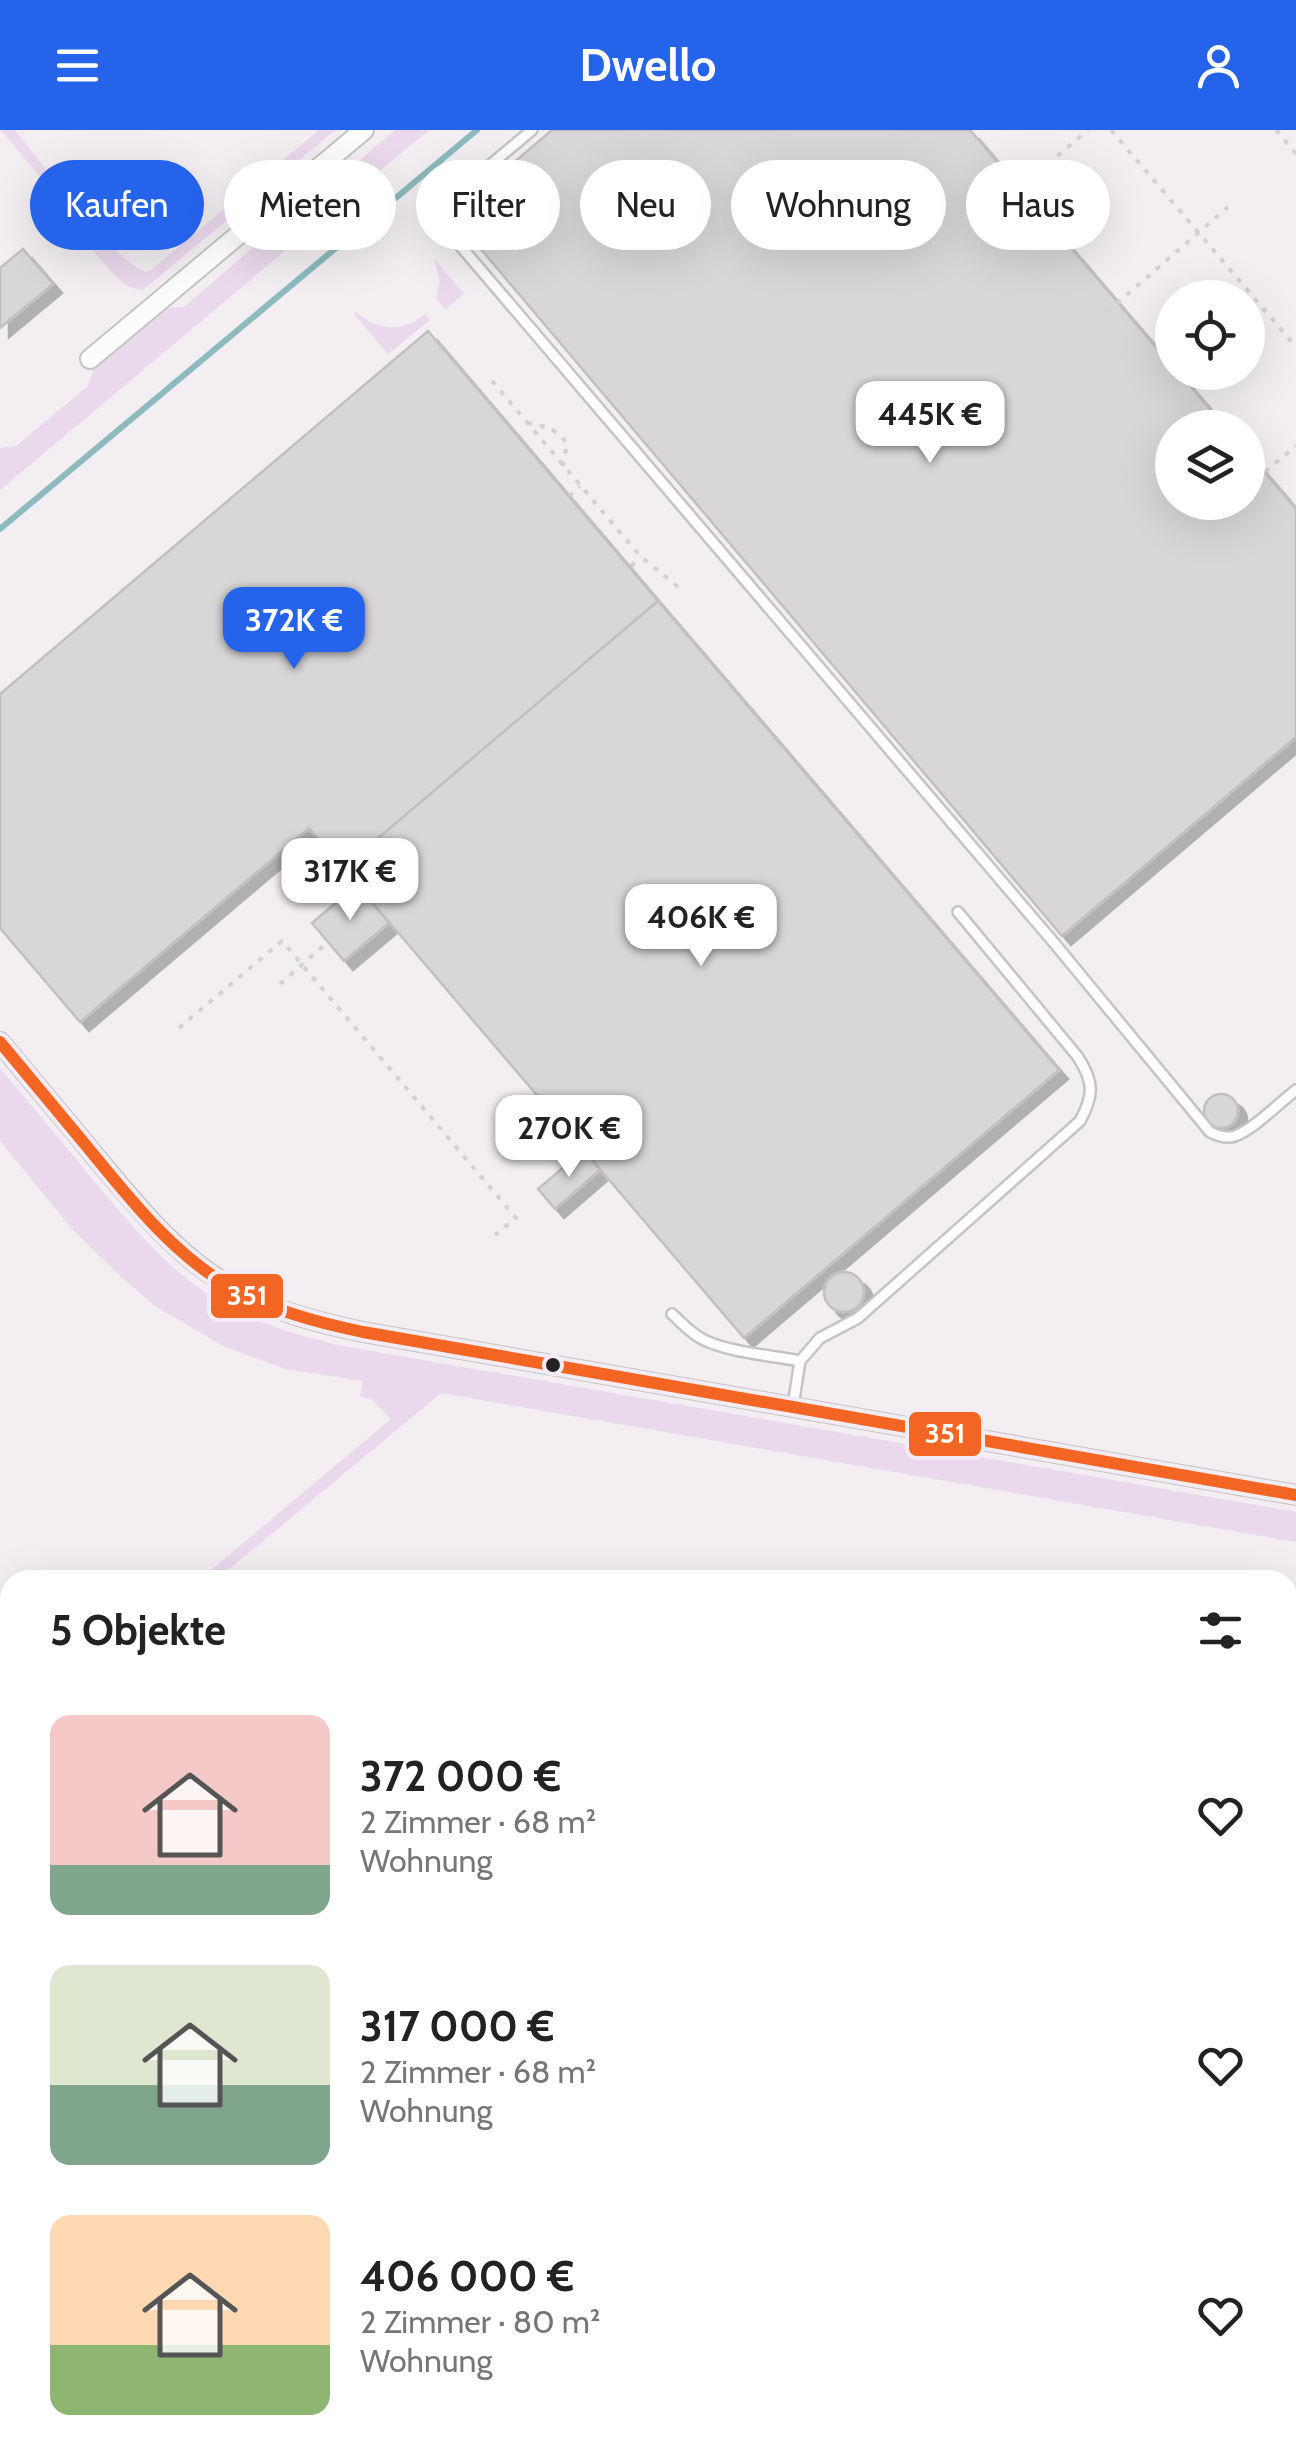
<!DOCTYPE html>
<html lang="de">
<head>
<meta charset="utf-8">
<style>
	:root { --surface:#fff; --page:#f6f6f6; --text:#222; --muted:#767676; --accent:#2563eb }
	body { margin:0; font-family:Cabin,sans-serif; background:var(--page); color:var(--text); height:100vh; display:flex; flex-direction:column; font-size:38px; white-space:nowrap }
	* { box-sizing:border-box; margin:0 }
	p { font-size:32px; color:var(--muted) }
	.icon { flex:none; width:55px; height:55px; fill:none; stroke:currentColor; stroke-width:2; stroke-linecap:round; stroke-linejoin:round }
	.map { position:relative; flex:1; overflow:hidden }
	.side { position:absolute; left:0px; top:1440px; width:1298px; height:892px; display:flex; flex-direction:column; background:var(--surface); border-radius:30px 30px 0 0; box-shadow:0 10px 40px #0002 }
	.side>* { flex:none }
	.guide { position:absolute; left:30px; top:30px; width:1238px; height:90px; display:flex; gap:20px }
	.controls { position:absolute; left:1155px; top:150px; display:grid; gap:20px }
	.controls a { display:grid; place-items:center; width:110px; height:110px; border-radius:50%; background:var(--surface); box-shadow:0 10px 40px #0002; font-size:50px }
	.price { position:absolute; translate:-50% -85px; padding:0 22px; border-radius:20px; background:#fff; color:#222; font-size:32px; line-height:65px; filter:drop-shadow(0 2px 5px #0008) }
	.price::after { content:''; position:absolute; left:50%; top:60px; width:30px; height:22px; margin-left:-15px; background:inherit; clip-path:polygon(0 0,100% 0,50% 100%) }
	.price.active { background:var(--accent); color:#fff }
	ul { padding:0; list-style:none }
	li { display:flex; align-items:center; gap:30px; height:250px; padding:0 50px }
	li span { display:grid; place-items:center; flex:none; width:280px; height:200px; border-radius:20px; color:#555 }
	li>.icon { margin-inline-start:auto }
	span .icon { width:120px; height:120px; fill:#fffc; stroke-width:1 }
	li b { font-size:42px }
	h2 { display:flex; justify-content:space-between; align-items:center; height:120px; padding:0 50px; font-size:42px }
	.chip { padding:0 35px; border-radius:45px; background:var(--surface); box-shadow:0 10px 40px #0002; font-size:35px; line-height:90px }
	.chip.active { background:var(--accent); color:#fff }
	header { display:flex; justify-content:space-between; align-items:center; height:130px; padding:0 50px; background:var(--accent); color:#fff; font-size:45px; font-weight:700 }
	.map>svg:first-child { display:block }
</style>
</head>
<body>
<header><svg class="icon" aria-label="menu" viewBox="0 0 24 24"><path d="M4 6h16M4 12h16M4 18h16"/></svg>Dwello<svg class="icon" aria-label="person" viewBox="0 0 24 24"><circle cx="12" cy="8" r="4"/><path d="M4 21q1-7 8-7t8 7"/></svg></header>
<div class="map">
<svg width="1296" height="2331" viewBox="0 0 1296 2331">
	<defs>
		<filter id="shadow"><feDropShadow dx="9" dy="9" stdDeviation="0" flood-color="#0004"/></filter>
	</defs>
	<rect width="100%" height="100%" fill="#f2eef2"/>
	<!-- green -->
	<g fill="#ead8ec">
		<path d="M1 0H15C42 33 111 129 146 142L151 140 319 0H335L143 160C134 159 129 157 122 152 95 129 72 88 50 60 35 39 17 20 1 0Z"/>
		<path d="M395 0H429L0 360V318L16 316 88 256 93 240 168 178 184 177 255 116 260 101 335 40 353 36Z"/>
		<path d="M434 128 464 164 445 179 436 168 440 151Z"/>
		<path d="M356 182C377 201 404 203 425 184L430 190 388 224 354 184Z"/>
		<path d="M0 938C31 975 63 1013 94 1051 130 1094 166 1138 215 1169 253 1192 295 1205 337 1215L1296 1382V1412L441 1263 216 1450H199L391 1289 371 1269 360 1267 363 1251 285 1239 223 1216 155 1176 119 1145 73 1100 0 1011Z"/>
		<path d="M1296 1881V2331H1122L1123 2323 1288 2322V1887Z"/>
	</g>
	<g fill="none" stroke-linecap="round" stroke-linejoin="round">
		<!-- stream -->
		<g stroke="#8cbabe" stroke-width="6">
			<path d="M0 399 477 0"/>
			<path d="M1288 2032 1296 2023"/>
			<path d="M1224 2331 1227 2322"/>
		</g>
	</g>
	<!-- building -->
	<g fill="#d9d6d7" stroke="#c3bfc0" stroke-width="2.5" filter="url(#shadow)">
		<path d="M552 0H970L1172 236V242H1178L1226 298H1172V372H1248V323L1296 379V607L1062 806 452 85Z"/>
		<path d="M23 119 53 154 0 198V138Z"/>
		<path d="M428 201 658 471 343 738 309 698 80 892 0 798V564Z"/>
		<path d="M658 471 1059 940 744 1208 343 738Z"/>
		<path d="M357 755 389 793 344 831 312 793Z"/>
		<circle cx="1221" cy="981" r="17"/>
		<path d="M584 1020 600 1040 555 1079 538 1059Z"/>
		<circle cx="844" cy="1162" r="20"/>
		<path d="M0 2002 10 2003V2262L7 2261 5 2273 0 2272Z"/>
		<path d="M277 2322H772L771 2331H316Z"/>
	</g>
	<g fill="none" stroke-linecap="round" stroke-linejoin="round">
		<!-- lane casing -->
		<g stroke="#c6c3c6" stroke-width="14">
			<g id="lane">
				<path d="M532 0 445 73 441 86 446 99 1055 814 1210 1002C1218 1006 1226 1009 1235 1006 1254 999 1279 973 1296 960"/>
				<path d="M672 1184C682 1193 691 1204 704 1210 732 1223 769 1225 800 1231"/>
				<path d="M793 1276 800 1231 820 1208 858 1188 1080 991C1094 965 1094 952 1078 927L958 782"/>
			</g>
		</g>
		<!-- street casing -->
		<g stroke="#c6c3c6" stroke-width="22">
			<g id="street">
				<path d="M90 229 364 0"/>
				<path d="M0 912C31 950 63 987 94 1025 134 1072 172 1122 226 1154 269 1180 315 1192 363 1202L1296 1365"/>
			</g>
		</g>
		<!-- path -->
		<g stroke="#d3d2d3" stroke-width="4" stroke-dasharray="5 8" stroke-linecap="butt">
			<path d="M1111 0 1296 217"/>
			<path d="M1276 0 1296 24"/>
			<path d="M1008 68 1088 0"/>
			<path d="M1107 182 1228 77"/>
			<path d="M492 251 641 427 681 459"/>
			<path d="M527 293C546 296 554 298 567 313L563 336"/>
			<path d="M1255 350 1296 316"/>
			<path d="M569 366 580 356"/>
			<path d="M631 436 641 427"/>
			<path d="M280 854 328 812"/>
			<path d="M179 898 282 811 516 1088 495 1105"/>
			<path d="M1288 1467 1296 1462"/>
			<path d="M311 2331 312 2324"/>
		</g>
		<!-- lane -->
		<use href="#lane" stroke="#fdfcfd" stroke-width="9"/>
		<!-- street -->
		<use href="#street" stroke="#fdfcfd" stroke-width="18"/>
		<!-- bus-1 casing -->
		<g stroke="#f3ecf4" stroke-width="20">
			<path id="bus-1" d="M0 912C28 946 56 979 84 1013 126 1064 168 1119 225 1154 267 1179 315 1192 363 1202L1296 1365"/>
		</g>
		<!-- bus-1 -->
		<use href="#bus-1" stroke="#f26522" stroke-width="12"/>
	</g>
	<!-- markers -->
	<circle fill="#252225" stroke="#f3ecf4" stroke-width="4" cx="553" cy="1235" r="9"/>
	<g stroke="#f3ecf4" stroke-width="4">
		<rect x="209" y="1142" width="76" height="48" rx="10" fill="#f26522"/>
		<rect x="907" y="1280" width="76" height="48" rx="10" fill="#f26522"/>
	</g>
	<g font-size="28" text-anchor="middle" font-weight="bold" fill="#fff">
		<text x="247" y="1175">351</text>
		<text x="945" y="1313">351</text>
	</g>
</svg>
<div class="controls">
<a><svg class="icon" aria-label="locate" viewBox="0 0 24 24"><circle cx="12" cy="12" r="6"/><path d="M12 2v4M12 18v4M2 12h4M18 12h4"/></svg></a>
<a><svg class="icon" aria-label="layers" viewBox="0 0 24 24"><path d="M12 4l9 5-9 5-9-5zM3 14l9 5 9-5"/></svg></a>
</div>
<b class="price" style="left:930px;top:336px">445K €</b>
<b class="price active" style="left:294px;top:542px">372K €</b>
<b class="price" style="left:350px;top:793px">317K €</b>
<b class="price" style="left:701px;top:839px">406K €</b>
<b class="price" style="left:569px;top:1050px">270K €</b>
<div class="guide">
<a class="chip active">Kaufen</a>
<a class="chip">Mieten</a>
<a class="chip">Filter</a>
<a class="chip">Neu</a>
<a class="chip">Wohnung</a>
<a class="chip">Haus</a>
</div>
<section class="side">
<h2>5 Objekte<svg class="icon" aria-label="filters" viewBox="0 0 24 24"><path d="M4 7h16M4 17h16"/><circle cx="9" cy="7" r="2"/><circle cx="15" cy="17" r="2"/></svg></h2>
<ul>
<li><span style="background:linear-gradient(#f6c9c9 75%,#7fa58c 0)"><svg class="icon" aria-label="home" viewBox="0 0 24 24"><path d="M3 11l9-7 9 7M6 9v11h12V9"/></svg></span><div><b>372 000 €</b><p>2 Zimmer · 68 m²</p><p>Wohnung</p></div><svg class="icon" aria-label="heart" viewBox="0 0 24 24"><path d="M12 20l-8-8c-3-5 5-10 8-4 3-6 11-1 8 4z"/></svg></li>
<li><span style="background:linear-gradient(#dfe7d0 60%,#7fa58c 0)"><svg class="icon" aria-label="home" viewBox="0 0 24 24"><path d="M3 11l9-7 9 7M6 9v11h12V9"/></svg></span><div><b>317 000 €</b><p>2 Zimmer · 68 m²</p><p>Wohnung</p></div><svg class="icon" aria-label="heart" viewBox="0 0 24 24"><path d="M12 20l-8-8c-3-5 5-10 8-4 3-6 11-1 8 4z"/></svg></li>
<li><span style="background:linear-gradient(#ffd9b3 65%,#8fb573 0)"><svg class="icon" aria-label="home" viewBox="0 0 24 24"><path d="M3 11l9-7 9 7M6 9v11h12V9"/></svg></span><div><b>406 000 €</b><p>2 Zimmer · 80 m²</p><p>Wohnung</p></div><svg class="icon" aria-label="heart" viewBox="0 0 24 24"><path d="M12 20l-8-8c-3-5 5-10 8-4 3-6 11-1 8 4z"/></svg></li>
</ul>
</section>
</div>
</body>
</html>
